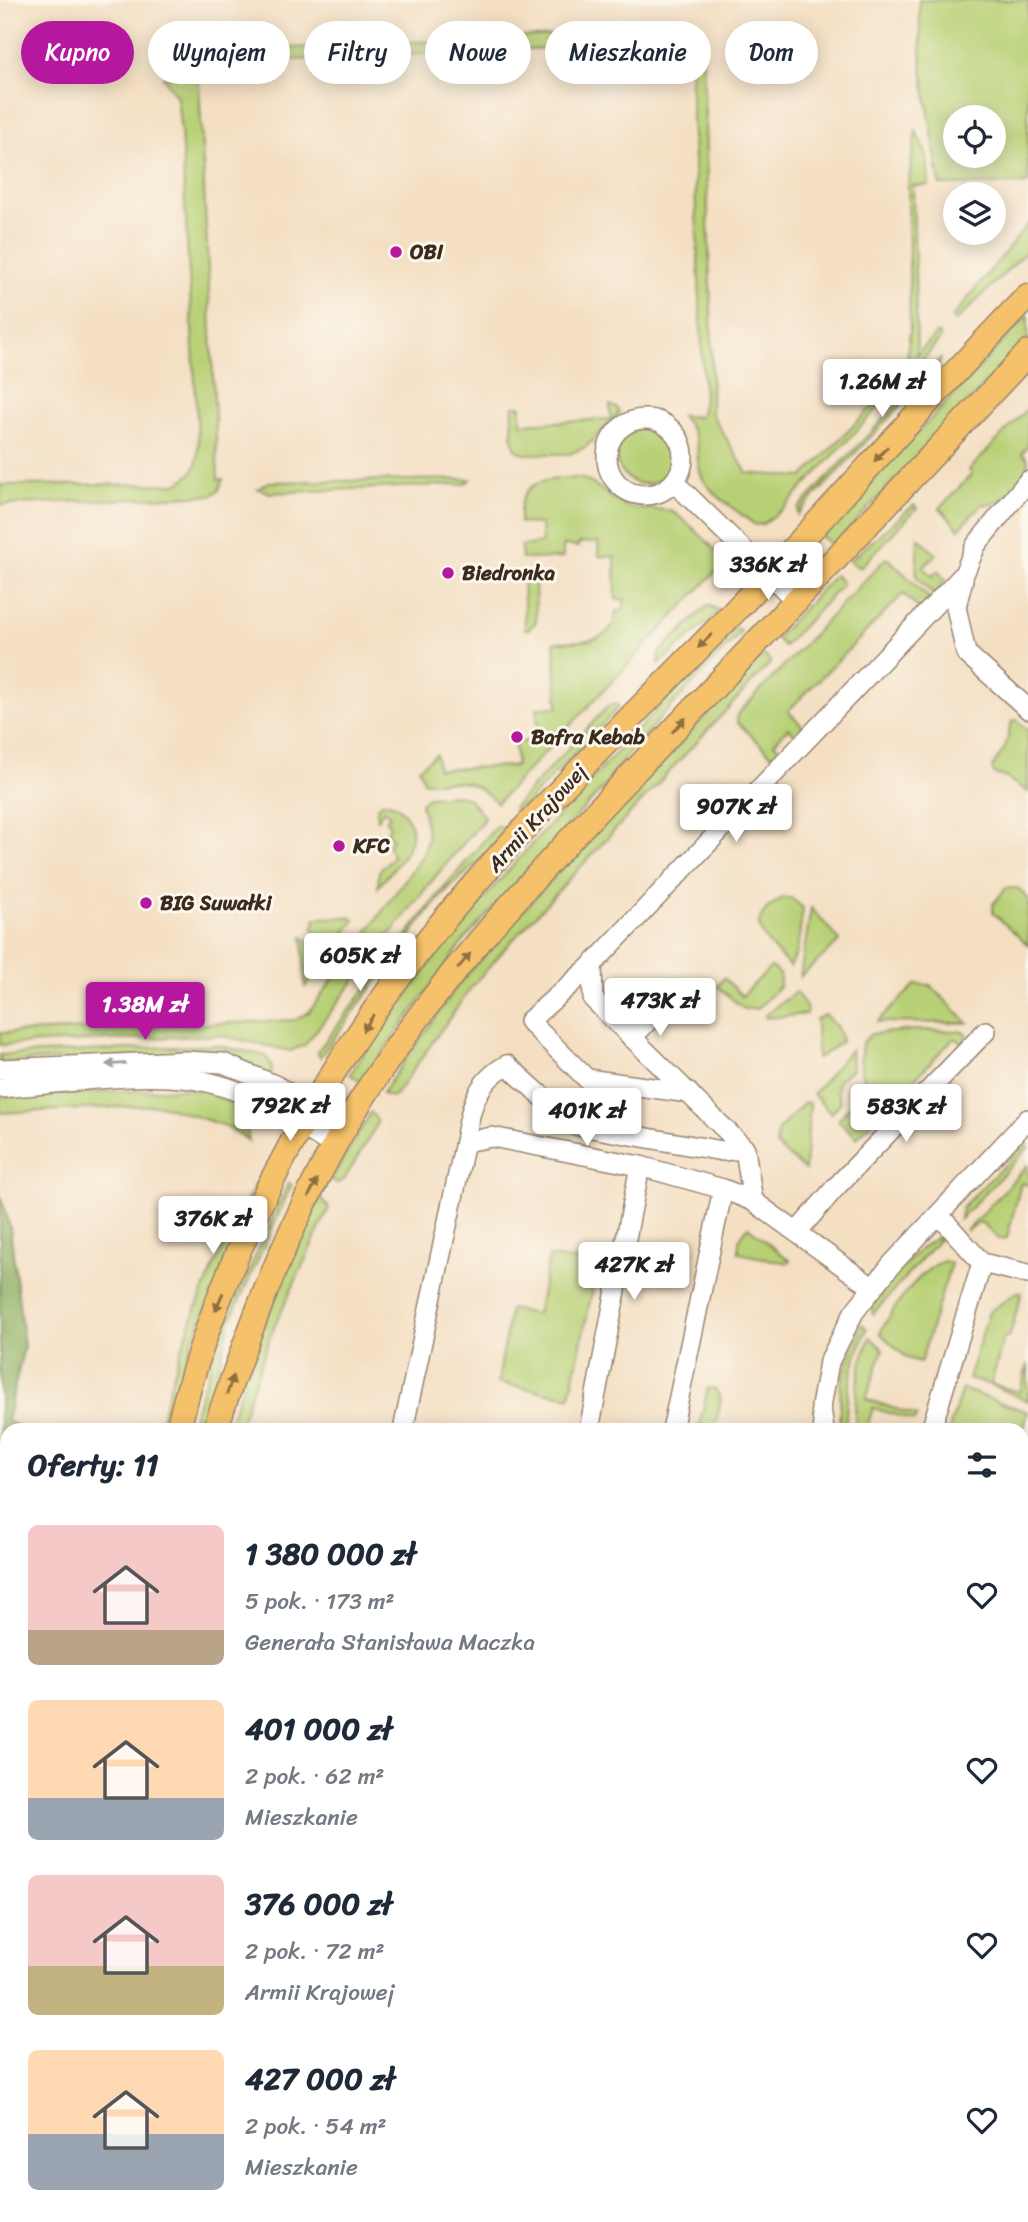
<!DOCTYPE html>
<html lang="pl">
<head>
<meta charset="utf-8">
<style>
	:root { --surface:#fff; --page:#f2f2f3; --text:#1f2937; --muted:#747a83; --accent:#b5179e }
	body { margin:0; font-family:Sriracha,sans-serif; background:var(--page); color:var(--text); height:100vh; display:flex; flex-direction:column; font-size:26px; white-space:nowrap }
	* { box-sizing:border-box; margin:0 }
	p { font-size:23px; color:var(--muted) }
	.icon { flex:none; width:38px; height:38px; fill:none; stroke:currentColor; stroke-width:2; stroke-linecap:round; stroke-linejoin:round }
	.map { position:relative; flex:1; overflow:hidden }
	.side { position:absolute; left:0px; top:1423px; width:1029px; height:800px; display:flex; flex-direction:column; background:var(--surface); border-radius:21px 21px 0 0; box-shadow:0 4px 18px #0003 }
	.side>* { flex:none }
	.guide { position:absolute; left:21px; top:21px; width:987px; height:63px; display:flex; gap:14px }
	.controls { position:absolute; left:943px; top:105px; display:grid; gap:14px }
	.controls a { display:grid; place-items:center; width:63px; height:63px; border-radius:50%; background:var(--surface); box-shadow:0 4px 18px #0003; font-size:35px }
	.price { position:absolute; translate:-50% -60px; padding:0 16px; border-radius:7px; background:#fff; color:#222; font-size:23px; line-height:46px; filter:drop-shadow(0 2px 4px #0008) }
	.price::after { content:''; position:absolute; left:50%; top:42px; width:21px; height:16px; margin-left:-10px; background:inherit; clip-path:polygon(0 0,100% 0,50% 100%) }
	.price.current { background:var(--accent); color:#fff }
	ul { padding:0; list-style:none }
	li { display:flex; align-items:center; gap:21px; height:175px; padding:0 28px }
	li span { display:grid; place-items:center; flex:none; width:196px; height:140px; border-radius:10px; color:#555 }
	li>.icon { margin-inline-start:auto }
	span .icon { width:84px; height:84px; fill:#fffc; stroke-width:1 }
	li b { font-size:30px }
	h2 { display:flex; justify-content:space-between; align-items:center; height:84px; padding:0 28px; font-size:30px }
	.tag { padding:0 24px; border-radius:32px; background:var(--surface); box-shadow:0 4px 18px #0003; font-size:24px; line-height:63px }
	.tag.current { background:var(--accent); color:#fff }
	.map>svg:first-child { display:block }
</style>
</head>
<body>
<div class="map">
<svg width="1028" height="2222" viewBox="0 0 1028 2222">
	<rect width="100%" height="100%" fill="#fbf7ec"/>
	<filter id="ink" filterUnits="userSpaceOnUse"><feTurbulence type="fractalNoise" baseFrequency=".0143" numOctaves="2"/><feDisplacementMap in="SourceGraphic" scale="14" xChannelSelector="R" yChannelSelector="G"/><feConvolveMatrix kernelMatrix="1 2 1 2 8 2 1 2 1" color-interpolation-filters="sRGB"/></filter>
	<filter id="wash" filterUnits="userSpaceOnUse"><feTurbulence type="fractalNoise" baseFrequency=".00686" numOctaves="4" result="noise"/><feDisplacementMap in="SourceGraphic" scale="28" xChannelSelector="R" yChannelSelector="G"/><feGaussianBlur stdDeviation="1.57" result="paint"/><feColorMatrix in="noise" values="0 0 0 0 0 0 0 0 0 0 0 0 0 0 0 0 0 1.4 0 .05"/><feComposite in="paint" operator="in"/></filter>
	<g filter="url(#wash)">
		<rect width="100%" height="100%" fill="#f4dfc3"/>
		<!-- green -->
		<g fill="#b8d074" stroke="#7a7d49" stroke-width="2" fill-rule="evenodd">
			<path d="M919 0H1028V184L940 185 922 69ZM956 117H994V156H956Z"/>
			<path d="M702 28 712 343 711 413 747 473 803 477 902 376 906 378 784 508 763 524 755 525C740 512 711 496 702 477 691 452 708 446 681 416L700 417 704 400 689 42 271 61V49Z"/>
			<path d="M184 76 199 82 218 479H223L219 490 212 495 0 505V485L176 484C199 473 199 460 198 437L181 132 177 97 163 77Z"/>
			<path d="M916 131 927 155 929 185 913 186 917 355 936 334H940V339L922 361H910L907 353 910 331 908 187Z"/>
			<path d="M1028 224V250L956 321 952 318Z"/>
			<path d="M1028 315V338L833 546 821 536Z"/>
			<path d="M941 358 939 365 798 514V509Z"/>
			<path d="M610 405 617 408 619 413 614 419 586 447 569 454H524L516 449 512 438 513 406H521V424L611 419Z"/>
			<path d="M1028 408V446L1022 453 1028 459C1028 478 1002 509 982 504L959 529 940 508 972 474 969 470Z"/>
			<circle cx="645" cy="456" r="28"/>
			<path d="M580 478C599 484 609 498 626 506 640 512 655 507 670 511 679 513 722 554 724 563L497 803C468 775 461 783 424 782L419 768 436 754 438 769 516 766 515 742 538 741 537 708 558 707 554 642C580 641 614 645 616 611H623L625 600 616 599 615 557 599 556 598 542 579 543 578 547 563 545V558L522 559 521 546 542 543 541 524 520 523C517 479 544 479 580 478Z"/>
			<path d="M471 479 465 484 271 493 258 489 268 482Z"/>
			<path d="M914 505 917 508 860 568 849 561Z"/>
			<path d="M918 537 936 554 923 568 932 576 937 571 945 579 936 597 916 577Z"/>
			<path d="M885 559H889L932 601 922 611 903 594 788 711 806 729 799 738 788 728 774 743 783 753 779 762 737 722V715Z"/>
			<path d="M523 574 535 579 536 622 529 629H525Z"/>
			<path d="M835 575 842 582V585L784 646 776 638Z"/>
			<path d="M708 605 720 611 659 664V653Z"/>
			<path d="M735 627 741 632 632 748 603 788 466 938 361 1082 350 1074C459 909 601 771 735 627Z"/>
			<path d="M763 654 771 662 509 944 473 985 396 1094 391 1097 382 1093 458 985 498 937Z"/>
			<path d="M617 704 619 707 526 804 512 809 609 705Z"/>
			<path d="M1017 720 1028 731V792L1005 777 994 774 992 767 1005 748 1012 721Z"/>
			<path d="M458 795 468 798 485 818 430 883 305 1045 291 1051 219 1035 0 1045V1033L295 1020 309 1012 423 855 428 835 421 803 428 797Z"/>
			<path d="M384 802C394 803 400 807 406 816 424 841 393 868 378 887L379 871 393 857 388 844 392 839 387 831 390 826 386 820 390 816 384 810 377 819V807Z"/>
			<path d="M496 826 513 830 448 889 431 908 320 1057 317 1052 435 899Z"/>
			<path d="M1006 888H1017L1028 898V945L993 913V904Z"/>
			<path d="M783 898H791L803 908 797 952 790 967C767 941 738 921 783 898Z"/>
			<path d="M811 908 840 941 800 977Z"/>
			<path d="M350 917 355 920 335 946 323 940 313 929 316 918Z"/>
			<path d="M303 937 327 956 305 987Z"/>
			<path d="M771 967 780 974V986L757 1009H744L717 986 724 978 742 996Z"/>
			<path d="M916 984 930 985 968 1023 877 1022Z"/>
			<path d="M796 992 806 1007 807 1014 766 1018 765 1015Z"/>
			<path d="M825 1015 837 1027 842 1041 817 1059 816 1019Z"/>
			<path d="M914 1030 960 1031 966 1033 965 1044 954 1038 857 1138 838 1120 848 1108 861 1103C868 1090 867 1086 862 1074 859 1066 861 1052 862 1043L871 1034Z"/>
			<path d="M215 1045 266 1056 272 1067 271 1076 229 1053 0 1062V1055Z"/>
			<path d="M851 1049 852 1069 838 1081 837 1092 841 1102 831 1114 813 1094Z"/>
			<path d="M186 1089 203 1091 252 1112 246 1124 249 1141 228 1127 161 1105 0 1113V1096Z"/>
			<path d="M805 1102 810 1104 805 1170 776 1146 778 1130Z"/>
			<path d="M371 1112 377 1120 376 1126 344 1180 337 1183 331 1180Z"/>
			<path d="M1028 1142V1148L960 1219 962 1207Z"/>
			<path d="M1028 1165V1185L1021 1183 1007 1238 999 1239 981 1222 966 1231Z"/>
			<path d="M264 1170 268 1172 193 1338 165 1430H159C179 1339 217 1250 264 1170Z"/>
			<path d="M288 1183 292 1185 230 1321 202 1430H189L224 1325Z"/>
			<path d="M320 1197 329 1208 271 1334 238 1430H226L280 1283Z"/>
			<path d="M748 1227 790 1261 787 1263 739 1253V1240Z"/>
			<path d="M942 1236 873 1314 871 1306C887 1287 919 1241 942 1236Z"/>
			<path d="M549 1257 598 1263 570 1397 498 1383 510 1309 537 1314Z"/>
			<path d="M944 1261 951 1263 922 1358 920 1362 907 1358 880 1333C893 1309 918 1270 944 1261Z"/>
			<path d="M1017 1292H1022L1009 1338 1004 1337 991 1384 1020 1392 1028 1363V1401L991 1385 968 1379 989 1312Z"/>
			<path d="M862 1324 867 1329C852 1362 845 1394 846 1430H839L841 1381Z"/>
			<path d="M870 1337 883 1349 866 1399 917 1416 915 1421 873 1408 866 1430H856C853 1397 858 1368 870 1337Z"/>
			<path d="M708 1388 715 1389 721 1399 715 1430H698Z"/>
			<path d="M962 1389 1028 1412 1022 1436V1430H949Z"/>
			<path d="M1022 1734 1028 1751 1027 1862 1022 1861Z"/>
			<path d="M7 1958V2163L0 2189V1985Z"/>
			<path d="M41 2216H168L171 2222H40Z"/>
			<path d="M608 2216H729L728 2222H606Z"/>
		</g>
		<!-- forest -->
		<g fill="#92b266" stroke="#666e42" stroke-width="2">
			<path d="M0 1194 10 1227 24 1346 7 1421 24 1428 7 1430V1666L0 1648Z"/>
			<path d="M7 1707V1958L0 1985V1708Z"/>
		</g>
	</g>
	<g filter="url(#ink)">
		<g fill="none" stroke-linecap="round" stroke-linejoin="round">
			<!-- minor casing -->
			<g stroke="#988470" stroke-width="22">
				<g id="minor">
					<circle cx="645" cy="457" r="38"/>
					<path d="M674 482 796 601"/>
					<path d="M963 579 956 607 966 653 1028 709"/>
					<path d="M592 965 529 1021 587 1079 689 1093"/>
					<path d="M632 1038 658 1010"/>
					<path d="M0 1069 185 1061 223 1063 277 1086 345 1129"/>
					<path d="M0 1088C64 1084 154 1067 215 1084 258 1095 296 1123 334 1146"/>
					<path d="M465 1142C470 1109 476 1081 507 1065L574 1125 722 1151 745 1149"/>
					<path d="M753 1201 745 1149 593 999 592 965 964 574 976 545 1028 481"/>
					<path d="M939 1215 982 1263"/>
					<path d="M797 1232 835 1188 986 1031"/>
					<path d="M403 1430 465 1142 492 1137 640 1166 723 1189 753 1201 872 1287"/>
					<path d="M589 1430 640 1166"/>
					<path d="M672 1430 723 1189"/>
					<path d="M824 1430 821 1407 829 1362 854 1312 892 1264 1028 1119"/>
					<path d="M931 1430 982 1263 1028 1274"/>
					<path d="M1022 1626 1028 1624"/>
					<path d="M1022 1710 1028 1725"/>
					<path d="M1022 1922 1028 1901"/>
					<path d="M1022 1966H1028"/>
					<path d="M1022 2177 1028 2179"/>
					<path d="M175 2216 179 2222"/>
					<path d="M412 2216 416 2222"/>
					<path d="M204 2222 206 2216"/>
					<path d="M314 2222 315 2216"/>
					<path d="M792 2222 793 2216"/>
					<path d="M938 2222 940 2216"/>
				</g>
			</g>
			<!-- major casing -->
			<g stroke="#988470" stroke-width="27">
				<g id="major">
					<path d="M178 1430C217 1264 310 1090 415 956 511 833 625 725 733 613 833 509 927 399 1028 296"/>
					<path d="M215 1430C248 1332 284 1236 334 1146 421 990 550 861 671 733 791 607 909 480 1028 353"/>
					<path d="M0 2208 7 2195"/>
				</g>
			</g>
			<!-- minor -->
			<use href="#minor" stroke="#fff" stroke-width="19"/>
			<!-- major -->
			<use href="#major" stroke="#f5c16b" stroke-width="24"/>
		</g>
		<!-- one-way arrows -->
		<defs><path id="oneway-solid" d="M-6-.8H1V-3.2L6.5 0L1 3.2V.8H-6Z" transform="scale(1.75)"/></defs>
		<g fill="#8f6e41">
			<use href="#oneway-solid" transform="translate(881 454) rotate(132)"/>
			<use href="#oneway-solid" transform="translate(705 641) rotate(135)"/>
			<use href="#oneway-solid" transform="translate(679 725) rotate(-47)"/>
			<use href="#oneway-solid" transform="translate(464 961) rotate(-50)"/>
			<use href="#oneway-solid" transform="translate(368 1023) rotate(123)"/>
			<use href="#oneway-solid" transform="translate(313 1188) rotate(-63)"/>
			<use href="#oneway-solid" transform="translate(219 1302) rotate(113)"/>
			<use href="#oneway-solid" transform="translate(230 1385) rotate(-72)"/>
		</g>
		<use fill="#a79f9a" href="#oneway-solid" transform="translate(116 1064) rotate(178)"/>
	</g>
	<!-- markers -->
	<g fill="#b5179e" stroke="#fbf7ec" stroke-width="2.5">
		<circle cx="396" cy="252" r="7"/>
		<circle cx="448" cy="573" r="7"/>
		<circle cx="517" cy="737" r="7"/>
		<circle cx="339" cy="846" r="7"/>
		<circle cx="146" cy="903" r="7"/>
	</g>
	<g text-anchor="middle" stroke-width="6" stroke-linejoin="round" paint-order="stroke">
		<!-- poi labels -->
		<g font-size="21" font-weight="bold" fill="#3b2a1e" stroke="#fbf7ec" text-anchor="start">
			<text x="410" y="259">OBI</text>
			<text x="462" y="580">Biedronka</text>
			<text x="531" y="744">Bafra Kebab</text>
			<text x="353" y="853">KFC</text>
			<text x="160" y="910">BIG Suwałki</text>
		</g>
		<!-- street labels -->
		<g font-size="21" fill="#3b2a1e" stroke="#fbf7ec">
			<text transform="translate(537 818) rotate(-48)" y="7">Armii Krajowej</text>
		</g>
	</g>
</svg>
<div class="controls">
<a><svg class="icon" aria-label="locate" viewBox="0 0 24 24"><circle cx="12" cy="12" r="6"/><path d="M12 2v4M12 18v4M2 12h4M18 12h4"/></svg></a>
<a><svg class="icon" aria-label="layers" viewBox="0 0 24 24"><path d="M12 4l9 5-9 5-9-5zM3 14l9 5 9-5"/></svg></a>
</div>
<b class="price" style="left:882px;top:419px">1.26M zł</b>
<b class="price" style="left:768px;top:602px">336K zł</b>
<b class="price" style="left:736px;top:844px">907K zł</b>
<b class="price" style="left:360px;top:993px">605K zł</b>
<b class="price" style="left:660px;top:1038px">473K zł</b>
<b class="price current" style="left:145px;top:1042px">1.38M zł</b>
<b class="price" style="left:290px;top:1143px">792K zł</b>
<b class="price" style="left:906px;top:1144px">583K zł</b>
<b class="price" style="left:587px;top:1148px">401K zł</b>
<b class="price" style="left:213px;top:1256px">376K zł</b>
<b class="price" style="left:634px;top:1302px">427K zł</b>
<div class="guide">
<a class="tag current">Kupno</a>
<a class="tag">Wynajem</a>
<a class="tag">Filtry</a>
<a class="tag">Nowe</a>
<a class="tag">Mieszkanie</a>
<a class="tag">Dom</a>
</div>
<section class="side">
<h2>Oferty: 11<svg class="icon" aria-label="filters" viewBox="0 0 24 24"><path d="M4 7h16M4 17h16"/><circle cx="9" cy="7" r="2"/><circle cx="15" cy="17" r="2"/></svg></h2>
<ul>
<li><span style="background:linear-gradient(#f6c9c9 75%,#b9a48a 0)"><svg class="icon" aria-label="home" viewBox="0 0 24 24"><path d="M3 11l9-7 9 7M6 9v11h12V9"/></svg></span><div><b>1 380 000 zł</b><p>5 pok. · 173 m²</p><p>Generała Stanisława Maczka</p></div><svg class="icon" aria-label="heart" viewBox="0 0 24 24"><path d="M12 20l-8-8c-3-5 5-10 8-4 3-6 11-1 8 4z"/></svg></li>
<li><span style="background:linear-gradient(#ffd9b3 70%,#9aa5b1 0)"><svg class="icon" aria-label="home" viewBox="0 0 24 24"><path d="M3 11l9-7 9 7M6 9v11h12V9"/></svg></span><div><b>401 000 zł</b><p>2 pok. · 62 m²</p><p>Mieszkanie</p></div><svg class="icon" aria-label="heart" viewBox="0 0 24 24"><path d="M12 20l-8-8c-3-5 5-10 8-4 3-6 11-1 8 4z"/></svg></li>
<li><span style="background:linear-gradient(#f6c9c9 65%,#c2b280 0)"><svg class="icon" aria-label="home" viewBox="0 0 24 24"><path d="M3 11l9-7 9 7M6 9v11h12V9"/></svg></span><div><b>376 000 zł</b><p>2 pok. · 72 m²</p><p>Armii Krajowej</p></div><svg class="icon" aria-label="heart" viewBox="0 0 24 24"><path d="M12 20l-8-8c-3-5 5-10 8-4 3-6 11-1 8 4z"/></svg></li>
<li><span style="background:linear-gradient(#ffd9b3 60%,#9aa5b1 0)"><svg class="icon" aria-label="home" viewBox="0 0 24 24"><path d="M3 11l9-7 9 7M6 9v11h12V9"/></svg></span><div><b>427 000 zł</b><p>2 pok. · 54 m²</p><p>Mieszkanie</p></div><svg class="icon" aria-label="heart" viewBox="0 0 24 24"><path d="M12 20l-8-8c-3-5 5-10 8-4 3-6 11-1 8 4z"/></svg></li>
</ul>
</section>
</div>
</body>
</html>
